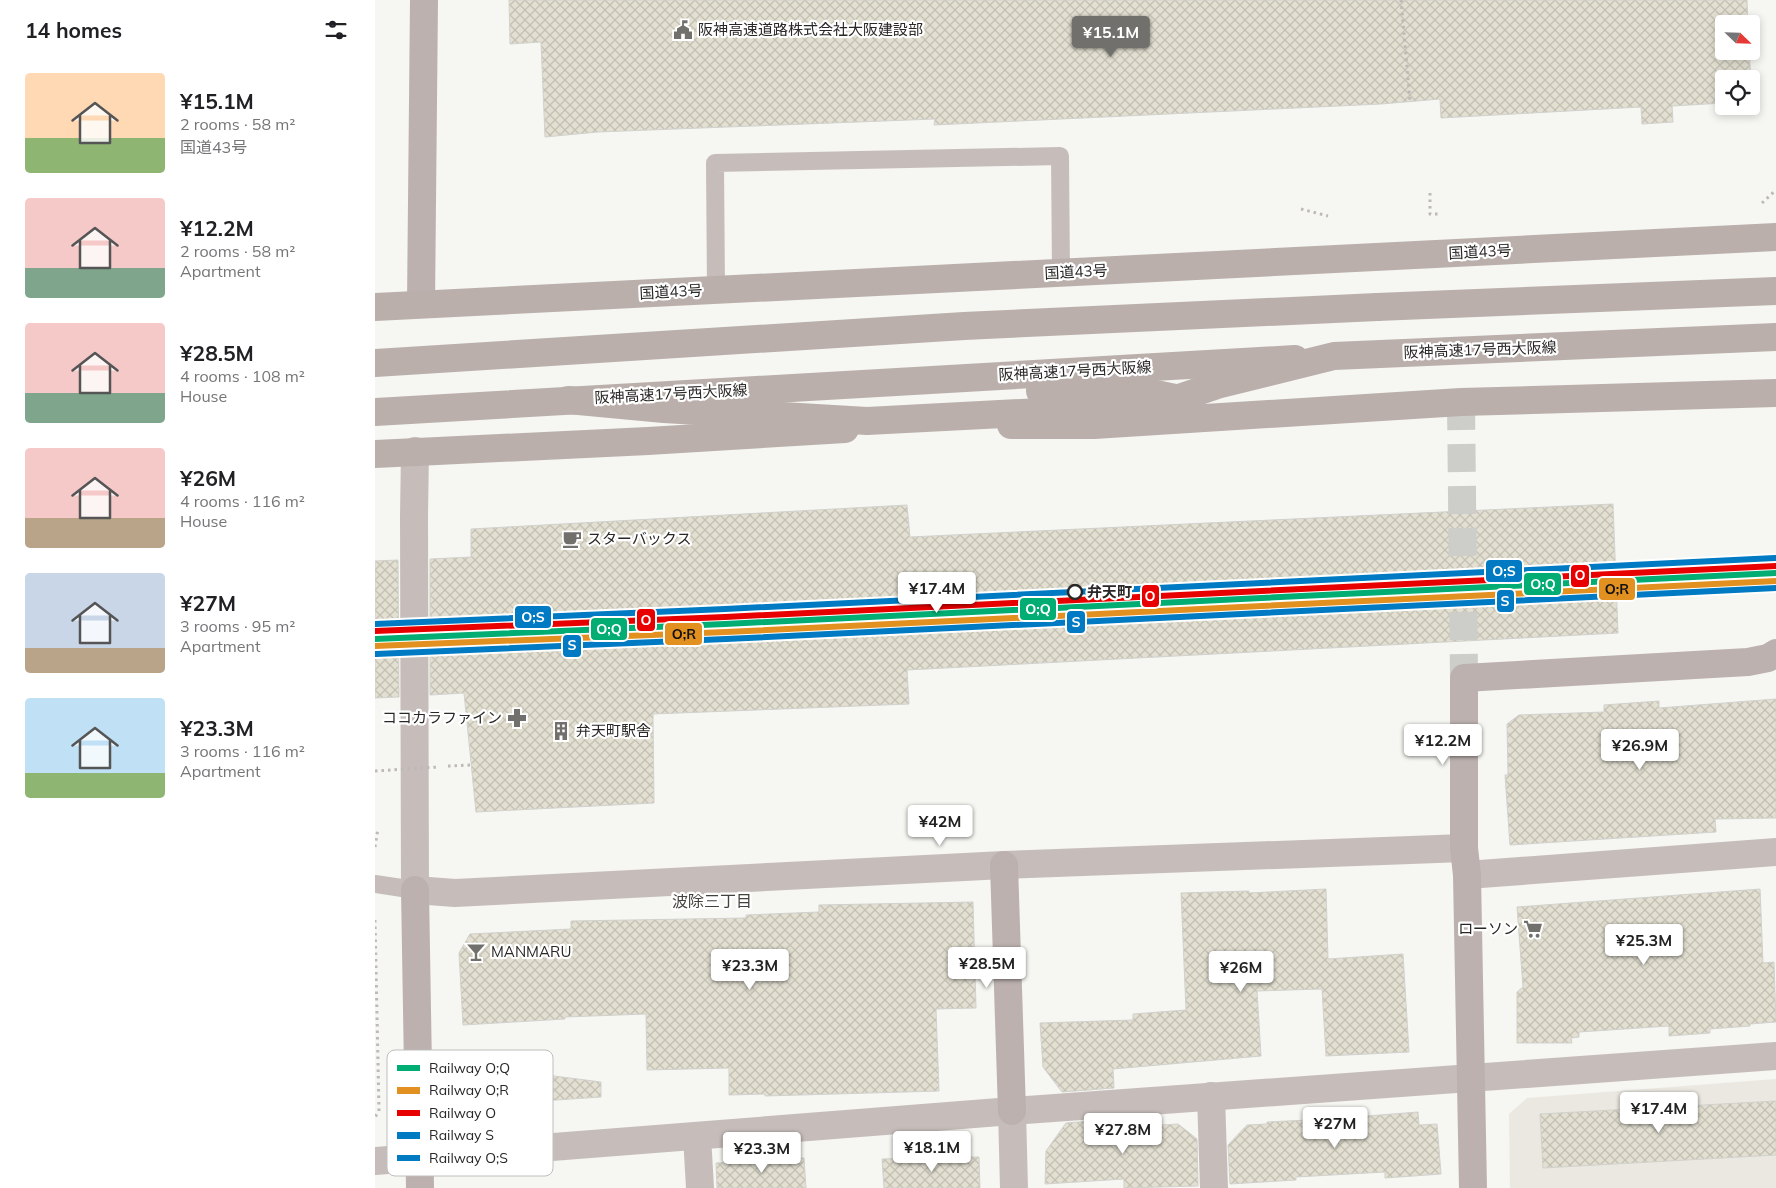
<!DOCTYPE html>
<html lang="en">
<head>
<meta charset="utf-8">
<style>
	:root { --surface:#fff; --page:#f2f2f2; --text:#202124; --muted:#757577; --accent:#71706d }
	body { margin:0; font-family:Mulish,"Noto Sans JP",sans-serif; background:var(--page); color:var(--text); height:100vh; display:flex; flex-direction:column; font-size:19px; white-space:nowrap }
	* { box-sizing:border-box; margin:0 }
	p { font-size:16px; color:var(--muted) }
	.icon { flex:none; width:28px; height:28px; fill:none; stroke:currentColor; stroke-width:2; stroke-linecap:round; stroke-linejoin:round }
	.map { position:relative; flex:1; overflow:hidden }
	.panel { display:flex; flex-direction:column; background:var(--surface); width:375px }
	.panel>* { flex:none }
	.needle { width:32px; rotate:113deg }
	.fabs { position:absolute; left:1340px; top:15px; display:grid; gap:10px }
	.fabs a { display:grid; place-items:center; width:45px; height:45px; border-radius:5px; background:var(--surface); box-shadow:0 2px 8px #0003; font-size:25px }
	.price { position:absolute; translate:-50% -42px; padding:0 11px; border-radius:5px; background:#fff; color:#222; font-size:16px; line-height:32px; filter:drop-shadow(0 1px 2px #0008) }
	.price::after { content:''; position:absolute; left:50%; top:30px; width:15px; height:11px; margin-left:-8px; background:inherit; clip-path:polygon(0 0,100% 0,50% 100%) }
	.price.on { background:var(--accent); color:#fff }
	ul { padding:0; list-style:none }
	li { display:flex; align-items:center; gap:15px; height:125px; padding:0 25px }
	li span { display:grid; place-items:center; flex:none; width:140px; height:100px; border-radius:5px; color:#555 }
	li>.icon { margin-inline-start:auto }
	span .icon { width:60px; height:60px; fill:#fffc; stroke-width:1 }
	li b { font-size:21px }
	h2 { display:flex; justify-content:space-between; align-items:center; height:60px; padding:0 25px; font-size:21px }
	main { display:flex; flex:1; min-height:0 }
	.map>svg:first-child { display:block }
</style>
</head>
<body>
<main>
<section class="panel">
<h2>14 homes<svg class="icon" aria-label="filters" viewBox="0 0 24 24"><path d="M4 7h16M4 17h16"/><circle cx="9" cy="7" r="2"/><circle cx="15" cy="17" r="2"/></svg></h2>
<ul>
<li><span style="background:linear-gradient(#ffd9b3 65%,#8fb573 0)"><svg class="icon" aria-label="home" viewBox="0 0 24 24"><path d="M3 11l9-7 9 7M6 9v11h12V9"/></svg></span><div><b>¥15.1M</b><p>2 rooms · 58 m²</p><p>国道43号</p></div></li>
<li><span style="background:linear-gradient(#f6c9c9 70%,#7fa58c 0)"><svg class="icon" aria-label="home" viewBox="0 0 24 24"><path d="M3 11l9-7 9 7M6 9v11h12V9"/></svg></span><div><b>¥12.2M</b><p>2 rooms · 58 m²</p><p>Apartment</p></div></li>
<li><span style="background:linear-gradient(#f6c9c9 70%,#7fa58c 0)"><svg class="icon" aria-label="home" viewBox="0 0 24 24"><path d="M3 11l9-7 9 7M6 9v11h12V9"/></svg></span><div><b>¥28.5M</b><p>4 rooms · 108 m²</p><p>House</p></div></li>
<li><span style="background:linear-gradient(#f6c9c9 70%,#b9a48a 0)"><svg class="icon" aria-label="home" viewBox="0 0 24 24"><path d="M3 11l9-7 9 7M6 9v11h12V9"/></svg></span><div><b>¥26M</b><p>4 rooms · 116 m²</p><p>House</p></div></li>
<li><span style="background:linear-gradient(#c9d6e8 75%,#b9a48a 0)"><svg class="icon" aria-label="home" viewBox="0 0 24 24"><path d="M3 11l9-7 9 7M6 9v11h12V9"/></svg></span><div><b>¥27M</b><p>3 rooms · 95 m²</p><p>Apartment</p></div></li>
<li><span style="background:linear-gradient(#bfe0f5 75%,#8fb573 0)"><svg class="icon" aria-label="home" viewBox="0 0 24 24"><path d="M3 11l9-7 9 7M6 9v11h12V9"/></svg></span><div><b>¥23.3M</b><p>3 rooms · 116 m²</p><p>Apartment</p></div></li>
</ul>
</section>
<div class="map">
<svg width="1401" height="1188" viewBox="0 0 1401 1188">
	<defs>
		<pattern id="building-cross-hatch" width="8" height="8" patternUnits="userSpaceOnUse" patternTransform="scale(1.25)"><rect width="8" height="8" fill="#e3e0d2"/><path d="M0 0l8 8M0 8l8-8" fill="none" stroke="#c3c0b4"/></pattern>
	</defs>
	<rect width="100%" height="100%" fill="#f6f6f2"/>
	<!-- built -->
	<path fill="#eae8e0" d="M1401 1079V1188H1135L1134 1114 1152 1098Z"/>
	<!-- building -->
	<g fill="url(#building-cross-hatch)" stroke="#d1d1ce">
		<path d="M134 0H1372L1373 24H1349V51H1374L1376 79H1349V103L1297 106 1298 122 1267 124 1266 107 1066 118 1065 99 1006 104 559 125 560 119 223 132 170 137 166 42 135 44Z"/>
		<path d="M1238 504 1243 633 532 670 534 704 278 714 279 803 101 812 89 693 55 695V559L96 557V529L532 505 535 537Z"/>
		<path d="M23 560 24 697 0 698V561Z"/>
		<path d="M1401 699V818L1340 819 1341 832 1135 845 1130 775H1133L1132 724 1144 715 1229 712V705L1284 701V708Z"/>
		<path d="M951 889 953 959 1028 954 1034 1052 951 1056 947 989 882 991 886 1056 738 1069 739 1088 687 1092 668 1067 665 1023 758 1020V1014L811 1010 806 893 874 891V893Z"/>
		<path d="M1385 889 1388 963 1399 962 1401 1022 1375 1024V1026L1335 1029V1033L1294 1036V1026L1204 1032V1037L1196 1038 1197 1043H1142V992L1148 987 1142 907Z"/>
		<path d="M598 902 601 1008 561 1009 564 1091 390 1096V1094L354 1095V1068L272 1070 271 1014 190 1017V1019L88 1025 84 953 95 934 196 929V921L371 918V915L444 912V905Z"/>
		<path d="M109 1067 226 1082V1097L107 1105Z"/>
		<path d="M1401 1101V1155L1168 1168 1165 1114Z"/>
		<path d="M1043 1112 1044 1125 1062 1124 1066 1174 1010 1178V1172L921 1177V1180L855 1184 853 1145 872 1125 892 1124V1122L954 1119Z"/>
		<path d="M740 1119V1128L803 1124 822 1139 823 1186 749 1188V1179L670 1184 671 1151 691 1123Z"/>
		<path d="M604 1157 605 1188H509L507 1159Z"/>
		<path d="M429 1158 431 1188H342L341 1163Z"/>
	</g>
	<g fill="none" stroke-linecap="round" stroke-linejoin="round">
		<!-- street-tunnel -->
		<path stroke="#cdcdc9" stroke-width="28" stroke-dasharray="28 14" stroke-linecap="butt" d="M1086 402 1089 678"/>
		<!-- path -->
		<g stroke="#beb9b6" stroke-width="3" stroke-dasharray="2.5 4" stroke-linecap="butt">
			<path d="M1026 0 1035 101"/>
			<path d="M1055 193V214H1065"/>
			<path d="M1387 203 1401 190"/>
			<path d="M926 209 953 216"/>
			<path d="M73 766 97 765"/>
			<path d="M0 847 3 828"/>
			<path d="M0 920 4 1111 0 1117"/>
		</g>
		<!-- lane -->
		<g stroke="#c6bdbb" stroke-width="18">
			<path d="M341 290 340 163 685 156 686 273"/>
			<path d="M0 884 40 890"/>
		</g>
		<!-- street -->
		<g stroke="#c6bdbb" stroke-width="28">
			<path d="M40 451 39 517 40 890 80 893 629 865 1089 848"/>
			<path d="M1092 875 1401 852"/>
			<path d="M836 1096 839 1188"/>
			<path d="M637 1111 639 1188"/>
			<path d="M322 1136 325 1188"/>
			<path d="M0 1161 637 1111 1401 1056"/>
		</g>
		<!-- secondary -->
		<g stroke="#bcb1af" stroke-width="28">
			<path d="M46 304 49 0"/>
			<path d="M629 865 637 1111"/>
			<path d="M40 890 45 1188"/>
			<path d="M1098 1188 1092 875 1089 848V678L1373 662 1393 658 1401 653"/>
		</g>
		<!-- highway -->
		<g stroke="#baafab" stroke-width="28">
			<path d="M0 307 1401 237"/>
			<path d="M0 363 589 326 1002 307"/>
			<path d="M665 391 751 388 810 400"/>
			<path d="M0 412 920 359"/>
			<path d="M636 425H719L1086 402 1401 393"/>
			<path d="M0 454 273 441 470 429"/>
		</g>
		<!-- path-bridge -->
		<path stroke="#beb9b6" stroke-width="3" stroke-dasharray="2.5 4" stroke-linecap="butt" d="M0 771 63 767"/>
		<!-- highway-bridge -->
		<g stroke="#baafab" stroke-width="28">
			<path d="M1002 307 1401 291"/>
			<path d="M193 400 289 409 492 421 760 407 781 406 842 385 959 356 1401 337"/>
		</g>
		<!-- rail-1 casing -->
		<g stroke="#fff" stroke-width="10">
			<path id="rail-1" d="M0 639 350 624 1401 573"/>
		</g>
		<!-- rail-2 casing -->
		<g stroke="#fff" stroke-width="10">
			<path id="rail-2" d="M0 646 351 632 1401 581"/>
		</g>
		<!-- rail-3 casing -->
		<g stroke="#fff" stroke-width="10">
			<path id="rail-3" d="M0 631 350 617 1401 566"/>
		</g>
		<!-- rail-4 casing -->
		<g stroke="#fff" stroke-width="10">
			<path id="rail-4" d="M1 654 351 639 1401 588"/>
		</g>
		<!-- rail-5 casing -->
		<g stroke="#fff" stroke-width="10">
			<path id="rail-5" d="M0 624 350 609 1400 558"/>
		</g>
		<!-- rail-1 -->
		<use href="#rail-1" stroke="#02ad73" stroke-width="6"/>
		<!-- rail-2 -->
		<use href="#rail-2" stroke="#e29020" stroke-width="6"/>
		<!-- rail-3 -->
		<use href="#rail-3" stroke="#e80000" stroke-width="6"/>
		<!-- rail-4 -->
		<use href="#rail-4" stroke="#007ac2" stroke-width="6"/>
		<!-- rail-5 -->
		<use href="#rail-5" stroke="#007ac2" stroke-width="6"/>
	</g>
	<!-- icons -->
	<defs>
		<g id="civic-bare" transform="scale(1.5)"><path d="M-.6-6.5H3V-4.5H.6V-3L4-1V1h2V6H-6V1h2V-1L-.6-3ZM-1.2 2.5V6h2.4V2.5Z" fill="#71706d" stroke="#fff" stroke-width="2.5" paint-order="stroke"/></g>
		<g id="cafe-bare" transform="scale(1.5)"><path d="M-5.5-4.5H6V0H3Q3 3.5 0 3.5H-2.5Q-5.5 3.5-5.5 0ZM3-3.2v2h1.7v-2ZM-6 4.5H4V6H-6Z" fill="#71706d" stroke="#fff" stroke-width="2.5" paint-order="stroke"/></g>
		<g id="pharmacy-bare" transform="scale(1.5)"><path d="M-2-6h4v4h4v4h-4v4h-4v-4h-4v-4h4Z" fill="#71706d" stroke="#fff" stroke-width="2.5" paint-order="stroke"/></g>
		<g id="building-bare" transform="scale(1.5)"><path d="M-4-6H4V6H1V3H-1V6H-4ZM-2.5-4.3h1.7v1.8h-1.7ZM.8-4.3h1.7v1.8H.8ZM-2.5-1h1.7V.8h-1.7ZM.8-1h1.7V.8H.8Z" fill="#71706d" stroke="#fff" stroke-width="2.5" paint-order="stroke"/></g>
		<g id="supermarket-bare" transform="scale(1.5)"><path d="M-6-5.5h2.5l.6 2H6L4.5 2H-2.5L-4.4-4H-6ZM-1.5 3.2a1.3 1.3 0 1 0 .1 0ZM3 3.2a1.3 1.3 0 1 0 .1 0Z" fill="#71706d" stroke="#fff" stroke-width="2.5" paint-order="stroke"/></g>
		<g id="bar-bare" transform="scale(1.5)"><path d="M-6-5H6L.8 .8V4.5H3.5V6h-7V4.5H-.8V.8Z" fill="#71706d" stroke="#fff" stroke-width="2.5" paint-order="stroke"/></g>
	</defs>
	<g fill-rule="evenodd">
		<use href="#civic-bare" x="308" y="30"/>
		<use href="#cafe-bare" x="197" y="539"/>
		<use href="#pharmacy-bare" x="142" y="718"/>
		<use href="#building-bare" x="186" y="731"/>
		<use href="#supermarket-bare" x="1158" y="929"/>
		<use href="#bar-bare" x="101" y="952"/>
	</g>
	<!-- markers -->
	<circle fill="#fff" stroke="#292826" stroke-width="2.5" cx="700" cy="592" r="7"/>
	<g text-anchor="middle" stroke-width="4.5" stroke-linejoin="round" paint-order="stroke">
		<!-- poi labels -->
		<g font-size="15" fill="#292826" stroke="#fff" text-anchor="start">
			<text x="323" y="35">阪神高速道路株式会社大阪建設部</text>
			<text x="212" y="544">スターバックス</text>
			<text x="127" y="723" text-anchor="end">ココカラファイン</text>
			<text x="201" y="736">弁天町駅舎</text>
			<text x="1143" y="934" text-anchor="end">ローソン</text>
			<text x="116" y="957">MANMARU</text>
		</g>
		<!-- street labels -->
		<g font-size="15" fill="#292826" stroke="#fff">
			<text transform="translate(1105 252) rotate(-3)" y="5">国道43号</text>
			<text transform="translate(701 272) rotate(-3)" y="5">国道43号</text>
			<text transform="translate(296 292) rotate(-3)" y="5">国道43号</text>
			<text transform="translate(1105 350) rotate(-2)" y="5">阪神高速17号西大阪線</text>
			<text transform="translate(700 371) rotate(-3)" y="5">阪神高速17号西大阪線</text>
			<text transform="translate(296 394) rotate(-3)" y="5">阪神高速17号西大阪線</text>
		</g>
		<!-- stop labels -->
		<g font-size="15" font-weight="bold" fill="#292826" stroke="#fff" text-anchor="start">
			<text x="712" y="597">弁天町</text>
		</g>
		<!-- neighbourhood labels -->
		<g font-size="16" fill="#43423d" stroke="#fff">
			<text x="337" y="907">波除三丁目</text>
		</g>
	</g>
	<!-- legend -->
	<rect x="12" y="1050" width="166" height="126" rx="8" fill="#fff" stroke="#bfbebe" stroke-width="1"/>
	<rect x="22" y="1065" width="23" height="6" fill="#02ad73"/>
	<rect x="22" y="1087" width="23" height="7" fill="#e29020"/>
	<rect x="22" y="1110" width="23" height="6" fill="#e80000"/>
	<rect x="22" y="1132" width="23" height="7" fill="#007ac2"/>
	<rect x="22" y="1155" width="23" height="6" fill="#007ac2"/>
	<g font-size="14" fill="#292826">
		<text x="54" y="1073">Railway O;Q</text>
		<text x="54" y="1095">Railway O;R</text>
		<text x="54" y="1118">Railway O</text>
		<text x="54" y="1140">Railway S</text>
		<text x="54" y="1163">Railway O;S</text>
	</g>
	<g stroke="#fff" stroke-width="2">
		<rect x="1110" y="559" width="38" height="24" rx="5" fill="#007ac2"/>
		<rect x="1195" y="564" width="20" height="24" rx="5" fill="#e80000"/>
		<rect x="1148" y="572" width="39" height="24" rx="5" fill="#02ad73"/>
		<rect x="1223" y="577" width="38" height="24" rx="5" fill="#e29020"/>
		<rect x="766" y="584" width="19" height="24" rx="5" fill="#e80000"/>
		<rect x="1121" y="589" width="19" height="24" rx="5" fill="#007ac2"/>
		<rect x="644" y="597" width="38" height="24" rx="5" fill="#02ad73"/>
		<rect x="139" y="605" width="38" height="24" rx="5" fill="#007ac2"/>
		<rect x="261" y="608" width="20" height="24" rx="5" fill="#e80000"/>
		<rect x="691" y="610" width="20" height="24" rx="5" fill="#007ac2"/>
		<rect x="215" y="617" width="38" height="24" rx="5" fill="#02ad73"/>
		<rect x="289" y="622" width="39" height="24" rx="5" fill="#e29020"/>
		<rect x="187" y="634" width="20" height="24" rx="5" fill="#007ac2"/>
	</g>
	<g font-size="14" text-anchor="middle" font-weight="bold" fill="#fff">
		<text x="1129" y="576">O;S</text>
		<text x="1205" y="580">O</text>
		<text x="1168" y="589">O;Q</text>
		<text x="775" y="601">O</text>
		<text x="1130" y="606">S</text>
		<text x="663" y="614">O;Q</text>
		<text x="158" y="622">O;S</text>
		<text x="271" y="625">O</text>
		<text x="701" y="627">S</text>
		<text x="234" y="634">O;Q</text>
		<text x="197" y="650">S</text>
	</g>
	<g font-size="14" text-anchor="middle" font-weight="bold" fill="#111">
		<text x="1242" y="594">O;R</text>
		<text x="309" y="639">O;R</text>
	</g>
</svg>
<div class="fabs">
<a><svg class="needle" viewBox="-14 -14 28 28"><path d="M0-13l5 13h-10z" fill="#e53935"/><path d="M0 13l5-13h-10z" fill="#757577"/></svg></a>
<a><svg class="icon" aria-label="locate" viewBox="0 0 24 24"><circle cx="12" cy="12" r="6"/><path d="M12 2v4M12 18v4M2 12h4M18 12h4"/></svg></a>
</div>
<b class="price on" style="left:736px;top:58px">¥15.1M</b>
<b class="price" style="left:562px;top:614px">¥17.4M</b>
<b class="price" style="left:1068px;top:766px">¥12.2M</b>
<b class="price" style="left:1265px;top:771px">¥26.9M</b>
<b class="price" style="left:565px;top:847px">¥42M</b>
<b class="price" style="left:1269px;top:966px">¥25.3M</b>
<b class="price" style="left:612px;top:989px">¥28.5M</b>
<b class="price" style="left:375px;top:991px">¥23.3M</b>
<b class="price" style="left:866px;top:993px">¥26M</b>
<b class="price" style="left:1284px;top:1134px">¥17.4M</b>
<b class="price" style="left:960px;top:1149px">¥27M</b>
<b class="price" style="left:748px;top:1155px">¥27.8M</b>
<b class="price" style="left:557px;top:1173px">¥18.1M</b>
<b class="price" style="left:387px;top:1174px">¥23.3M</b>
</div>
</main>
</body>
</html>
